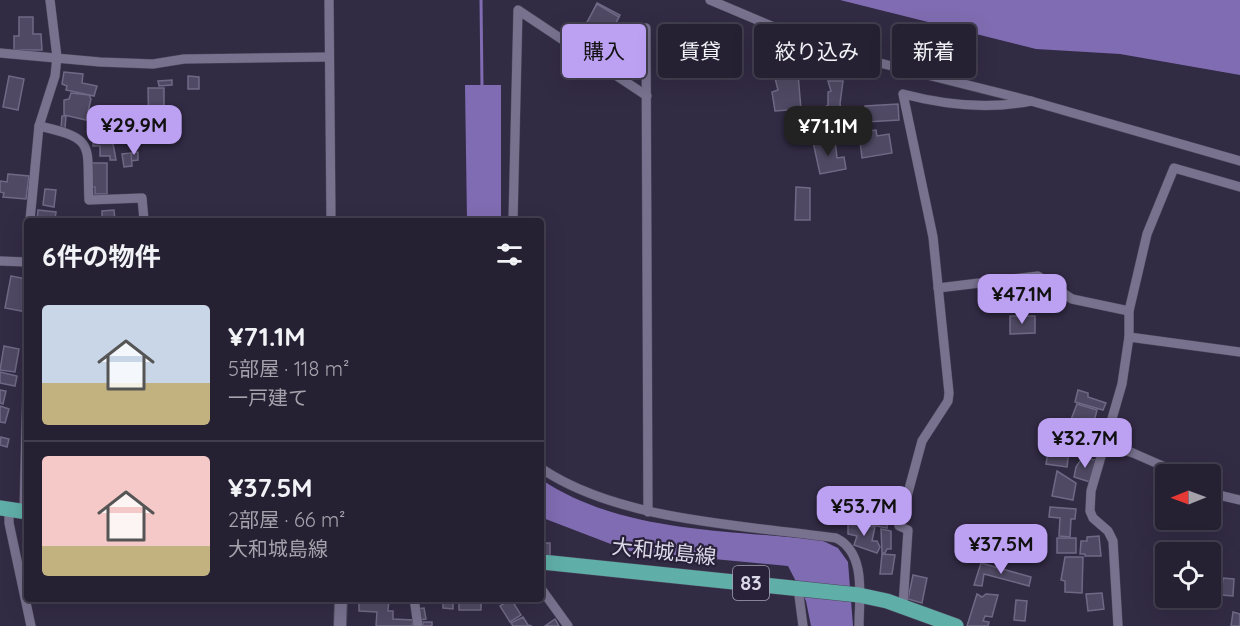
<!DOCTYPE html>
<html lang="ja">
<head>
<meta charset="utf-8">
<style>
	:root { --surface:#262033; --page:#322d3f; --text:#f1f3f6; --muted:#a4a3ac; --line:#423e4e; --accent:#bca0f2 }
	body { margin:0; font-family:Quicksand,"Noto Sans JP",sans-serif; background:var(--page); color:var(--text); height:100vh; display:flex; flex-direction:column; font-size:22px; white-space:nowrap }
	* { box-sizing:border-box; margin:0 }
	p { font-size:20px; color:var(--muted) }
	.icon { flex:none; width:33px; height:33px; fill:none; stroke:currentColor; stroke-width:2; stroke-linecap:round; stroke-linejoin:round }
	.map { position:relative; flex:1; overflow:hidden }
	.side { position:absolute; left:24px; top:218px; width:520px; height:384px; display:flex; flex-direction:column; background:var(--surface); border-radius:6px; box-shadow:0 6px 24px #0002,0 0 0 2px var(--line) }
	.side>* { flex:none }
	.guide { position:absolute; left:562px; top:24px; width:570px; height:54px; display:flex; gap:12px }
	.needle { width:39px; rotate:269deg }
	.tools { position:absolute; left:1155px; top:464px; display:grid; gap:12px }
	.tools a { display:grid; place-items:center; width:66px; height:66px; border-radius:6px; background:var(--surface); box-shadow:0 6px 24px #0002,0 0 0 2px var(--line); font-size:30px }
	.price { position:absolute; translate:-50% -51px; padding:0 14px; border-radius:12px; background:var(--accent); color:#111; font-size:20px; line-height:39px; filter:drop-shadow(0 2px 3px #0008) }
	.price::after { content:''; position:absolute; left:50%; top:36px; width:18px; height:14px; margin-left:-9px; background:inherit; clip-path:polygon(0 0,100% 0,50% 100%) }
	.price.current { background:#222; color:#fff }
	ul { padding:0; list-style:none }
	li { display:flex; align-items:center; gap:18px; height:150px; padding:0 18px }
	li+li { border-top:2px solid var(--line) }
	li span { display:grid; place-items:center; flex:none; width:168px; height:120px; border-radius:6px; color:#555 }
	li>.icon { margin-inline-start:auto }
	span .icon { width:72px; height:72px; fill:#fffc; stroke-width:1 }
	li b { font-size:26px }
	h2 { display:flex; justify-content:space-between; align-items:center; height:72px; padding:0 18px; font-size:26px }
	.chip { padding:0 21px; border-radius:6px; background:var(--surface); box-shadow:0 6px 24px #0002,0 0 0 2px var(--line); font-size:21px; line-height:54px }
	.chip.current { background:var(--accent); color:#111 }
	.map>svg:first-child { display:block }
</style>
</head>
<body>
<div class="map">
<svg width="1240" height="626" viewBox="0 0 1240 626">
	<rect width="100%" height="100%" fill="#322b44"/>
	<!-- water -->
	<g fill="#806cb2">
		<path d="M840 0H1240V75L1120 54 1036 49Z"/>
		<path d="M465 85H501V220H467Z"/>
		<path d="M542 480C622 533 728 530 821 540L838 548 848 562 853 626H811L806 601 788 566 629 551 543 518Z"/>
	</g>
	<g fill="none" stroke-linecap="round" stroke-linejoin="round">
		<!-- stream -->
		<path stroke="#806cb2" stroke-width="3" d="M481 0 482 87"/>
	</g>
	<!-- building -->
	<g fill="#504964" stroke="#706986" stroke-width="1.5">
		<path d="M597 3 620 15 602 47 581 35Z"/>
		<path d="M597 4 619 17 602 48 580 35Z"/>
		<path d="M19 17H33V34H41L42 50H14V36H19Z"/>
		<path d="M64 72 83 74 82 83 97 86 94 96 66 90 67 86 62 84Z"/>
		<path d="M798 74 801 109 775 111 772 92 778 90 775 78Z"/>
		<path d="M9 76 24 79 18 110 3 107Z"/>
		<path d="M188 76 199 77V89H188Z"/>
		<path d="M172 80V85L159 86 158 81Z"/>
		<path d="M828 81H843L840 104 846 130 823 133 821 114 830 115 825 107 828 105V92L831 91Z"/>
		<path d="M148 88H164V131L149 132Z"/>
		<path d="M71 93 89 95 91 99 86 120 64 115V100L69 99Z"/>
		<path d="M898 104 899 120 866 122 865 106Z"/>
		<path d="M62 116H66L65 128H61Z"/>
		<path d="M876 130 877 136 889 134 892 153 862 158 859 132Z"/>
		<path d="M112 138 116 160H110V156H100V146H93V139Z"/>
		<path d="M835 139 837 158 844 157 846 169 820 174 813 142Z"/>
		<path d="M138 152V160L131 161V153Z"/>
		<path d="M131 153 132 166 124 167 122 154Z"/>
		<path d="M91 163H107V194H95V187H91Z"/>
		<path d="M8 174 29 176 26 199 3 197 4 193 0 192V181L7 182Z"/>
		<path d="M796 187 810 188V220H795Z"/>
		<path d="M45 189 56 190 54 207 43 205Z"/>
		<path d="M38 210 56 212 55 220H37Z"/>
		<path d="M114 210 115 220H102V211Z"/>
		<path d="M11 276 27 279V312L5 308Z"/>
		<path d="M1011 286 1016 289 1029 286 1030 309H1007L1008 288Z"/>
		<path d="M1010 316H1035V333L1010 334Z"/>
		<path d="M4 346 19 349 15 372 0 370Z"/>
		<path d="M0 372 17 376 15 386 0 383Z"/>
		<path d="M0 390 6 391 3 404 0 403Z"/>
		<path d="M1078 390 1088 393V397L1106 403 1103 410 1075 402Z"/>
		<path d="M1077 404 1097 410 1093 426H1090L1087 434 1067 430Z"/>
		<path d="M0 406 9 409 5 423 0 422Z"/>
		<path d="M1 437 9 439 7 447 0 445Z"/>
		<path d="M1070 443 1067 467 1046 464 1049 447Z"/>
		<path d="M1082 458 1096 460 1090 482 1074 477 1076 467Z"/>
		<path d="M1057 471 1076 483 1073 500 1052 496Z"/>
		<path d="M874 496 892 499 890 506 893 519H888L887 528 871 525Z"/>
		<path d="M1050 507 1076 509 1075 519H1071L1070 537 1059 536 1060 518 1049 517Z"/>
		<path d="M848 524 875 527 872 541H877L880 547 877 553 854 545 857 536 848 534Z"/>
		<path d="M881 529 891 531V549H887L885 553H882Z"/>
		<path d="M1099 536 1101 556H1085V554H1080L1081 541H1087V537Z"/>
		<rect x="1057" y="538" width="19" height="15"/>
		<rect x="542" y="543" width="8" height="16"/>
		<path d="M882 554 895 555 892 574H880Z"/>
		<path d="M1065 557H1083L1082 593 1065 592V581L1061 580Z"/>
		<path d="M981 563 1031 577 1029 586 984 574 982 586 974 585Z"/>
		<path d="M913 575 927 578 922 603 908 599Z"/>
		<path d="M1223 578 1234 579 1233 596 1221 595Z"/>
		<path d="M1102 593 1104 609 1088 611 1086 594Z"/>
		<path d="M977 594 982 597 986 594 998 595 992 617 985 616 983 621 989 622 988 626H967Z"/>
		<path d="M1161 596 1183 598 1182 608 1161 607Z"/>
		<path d="M359 598H389L388 611H393V619L413 620 412 626H376L377 612 359 611Z"/>
		<rect x="459" y="598" width="22" height="12"/>
		<path d="M511 599 521 615 510 622 500 606Z"/>
		<path d="M443 600H453V609L443 608Z"/>
		<path d="M1016 600 1027 601 1025 621 1014 620Z"/>
		<path d="M424 608 426 619 419 620 417 609Z"/>
		<path d="M1233 612 1240 614V626H1231Z"/>
		<path d="M523 617 528 625 532 626H513L511 623Z"/>
		<path d="M555 619 559 626H545Z"/>
		<rect x="423" y="622" width="9" height="4"/>
	</g>
	<g fill="none" stroke-linecap="round" stroke-linejoin="round">
		<!-- minor casing -->
		<g stroke="#4c465b" stroke-width="10">
			<g id="minor">
				<path d="M329 0 331 220"/>
				<path d="M710 0 828 50 1031 101 1240 161"/>
				<path d="M646 28 648 512"/>
				<path d="M0 53 100 62 153 64 184 59 329 57"/>
				<path d="M39 126C98 139 86 145 89 200L142 198 144 220"/>
				<path d="M30 220 39 126 55 76 57 57 50 0"/>
				<path d="M513 220 518 10 647 96"/>
				<path d="M0 261 27 262"/>
				<path d="M938 288 1038 276 1072 299 1129 311"/>
				<path d="M1129 337 1240 352"/>
				<path d="M1104 443 1133 453 1181 474"/>
				<path d="M542 469C620 521 744 525 836 538 867 553 859 598 859 626"/>
				<path d="M1210 493 1240 500"/>
				<path d="M9 510V523L31 626"/>
				<path d="M24 512 27 383"/>
				<path d="M798 588 803 626"/>
				<path d="M542 590 568 626"/>
				<path d="M414 598 418 626"/>
				<path d="M903 606 908 530 899 526 922 441 948 401 949 393 933 237 903 94C945 105 988 110 1031 101"/>
				<path d="M1118 626 1113 541 1108 531 1093 518 1090 511 1091 491 1122 384 1129 337V311L1147 234 1174 168 1240 187"/>
			</g>
		</g>
		<!-- tertiary casing -->
		<g stroke="#4c465b" stroke-width="14">
			<path id="tertiary" d="M340 626 341 598"/>
		</g>
		<!-- primary casing -->
		<g stroke="#4c465b" stroke-width="16">
			<g id="primary">
				<path d="M0 508 27 512"/>
				<path d="M542 562 859 595 887 601 956 626"/>
			</g>
		</g>
		<!-- minor -->
		<use href="#minor" stroke="#79728f" stroke-width="9"/>
		<!-- tertiary -->
		<use href="#tertiary" stroke="#79728f" stroke-width="12"/>
		<!-- primary -->
		<use href="#primary" stroke="#60aea8" stroke-width="15"/>
	</g>
	<g text-anchor="middle" stroke-width="4.5" stroke-linejoin="round" paint-order="stroke">
		<!-- shield labels -->
		<rect fill="#282139" stroke="#a6a1b4" stroke-width="1.5" x="733" y="566" width="36" height="34" rx="4.5"/>
		<g font-size="20" font-weight="bold" fill="#dcd8e8">
			<text x="751" y="590">83</text>
		</g>
		<!-- street labels -->
		<g font-size="21" fill="#dcd8e8" stroke="#282139">
			<text transform="translate(664 552) rotate(6)" y="7">大和城島線</text>
		</g>
	</g>
</svg>
<div class="tools">
<a><svg class="needle" viewBox="-14 -14 28 28"><path d="M0-13l5 13h-10z" fill="#e53935"/><path d="M0 13l5-13h-10z" fill="#a4a3ac"/></svg></a>
<a><svg class="icon" aria-label="locate" viewBox="0 0 24 24"><circle cx="12" cy="12" r="6"/><path d="M12 2v4M12 18v4M2 12h4M18 12h4"/></svg></a>
</div>
<b class="price" style="left:134px;top:156px">¥29.9M</b>
<b class="price current" style="left:828px;top:157px">¥71.1M</b>
<b class="price" style="left:1022px;top:325px">¥47.1M</b>
<b class="price" style="left:1085px;top:469px">¥32.7M</b>
<b class="price" style="left:864px;top:537px">¥53.7M</b>
<b class="price" style="left:1001px;top:575px">¥37.5M</b>
<div class="guide">
<a class="chip current">購入</a>
<a class="chip">賃貸</a>
<a class="chip">絞り込み</a>
<a class="chip">新着</a>
</div>
<section class="side">
<h2>6件の物件<svg class="icon" aria-label="filters" viewBox="0 0 24 24"><path d="M4 7h16M4 17h16"/><circle cx="9" cy="7" r="2"/><circle cx="15" cy="17" r="2"/></svg></h2>
<ul>
<li><span style="background:linear-gradient(#c9d6e8 65%,#c2b280 0)"><svg class="icon" aria-label="home" viewBox="0 0 24 24"><path d="M3 11l9-7 9 7M6 9v11h12V9"/></svg></span><div><b>¥71.1M</b><p>5部屋 · 118 m²</p><p>一戸建て</p></div></li>
<li><span style="background:linear-gradient(#f6c9c9 75%,#c2b280 0)"><svg class="icon" aria-label="home" viewBox="0 0 24 24"><path d="M3 11l9-7 9 7M6 9v11h12V9"/></svg></span><div><b>¥37.5M</b><p>2部屋 · 66 m²</p><p>大和城島線</p></div></li>
</ul>
</section>
</div>
</body>
</html>
